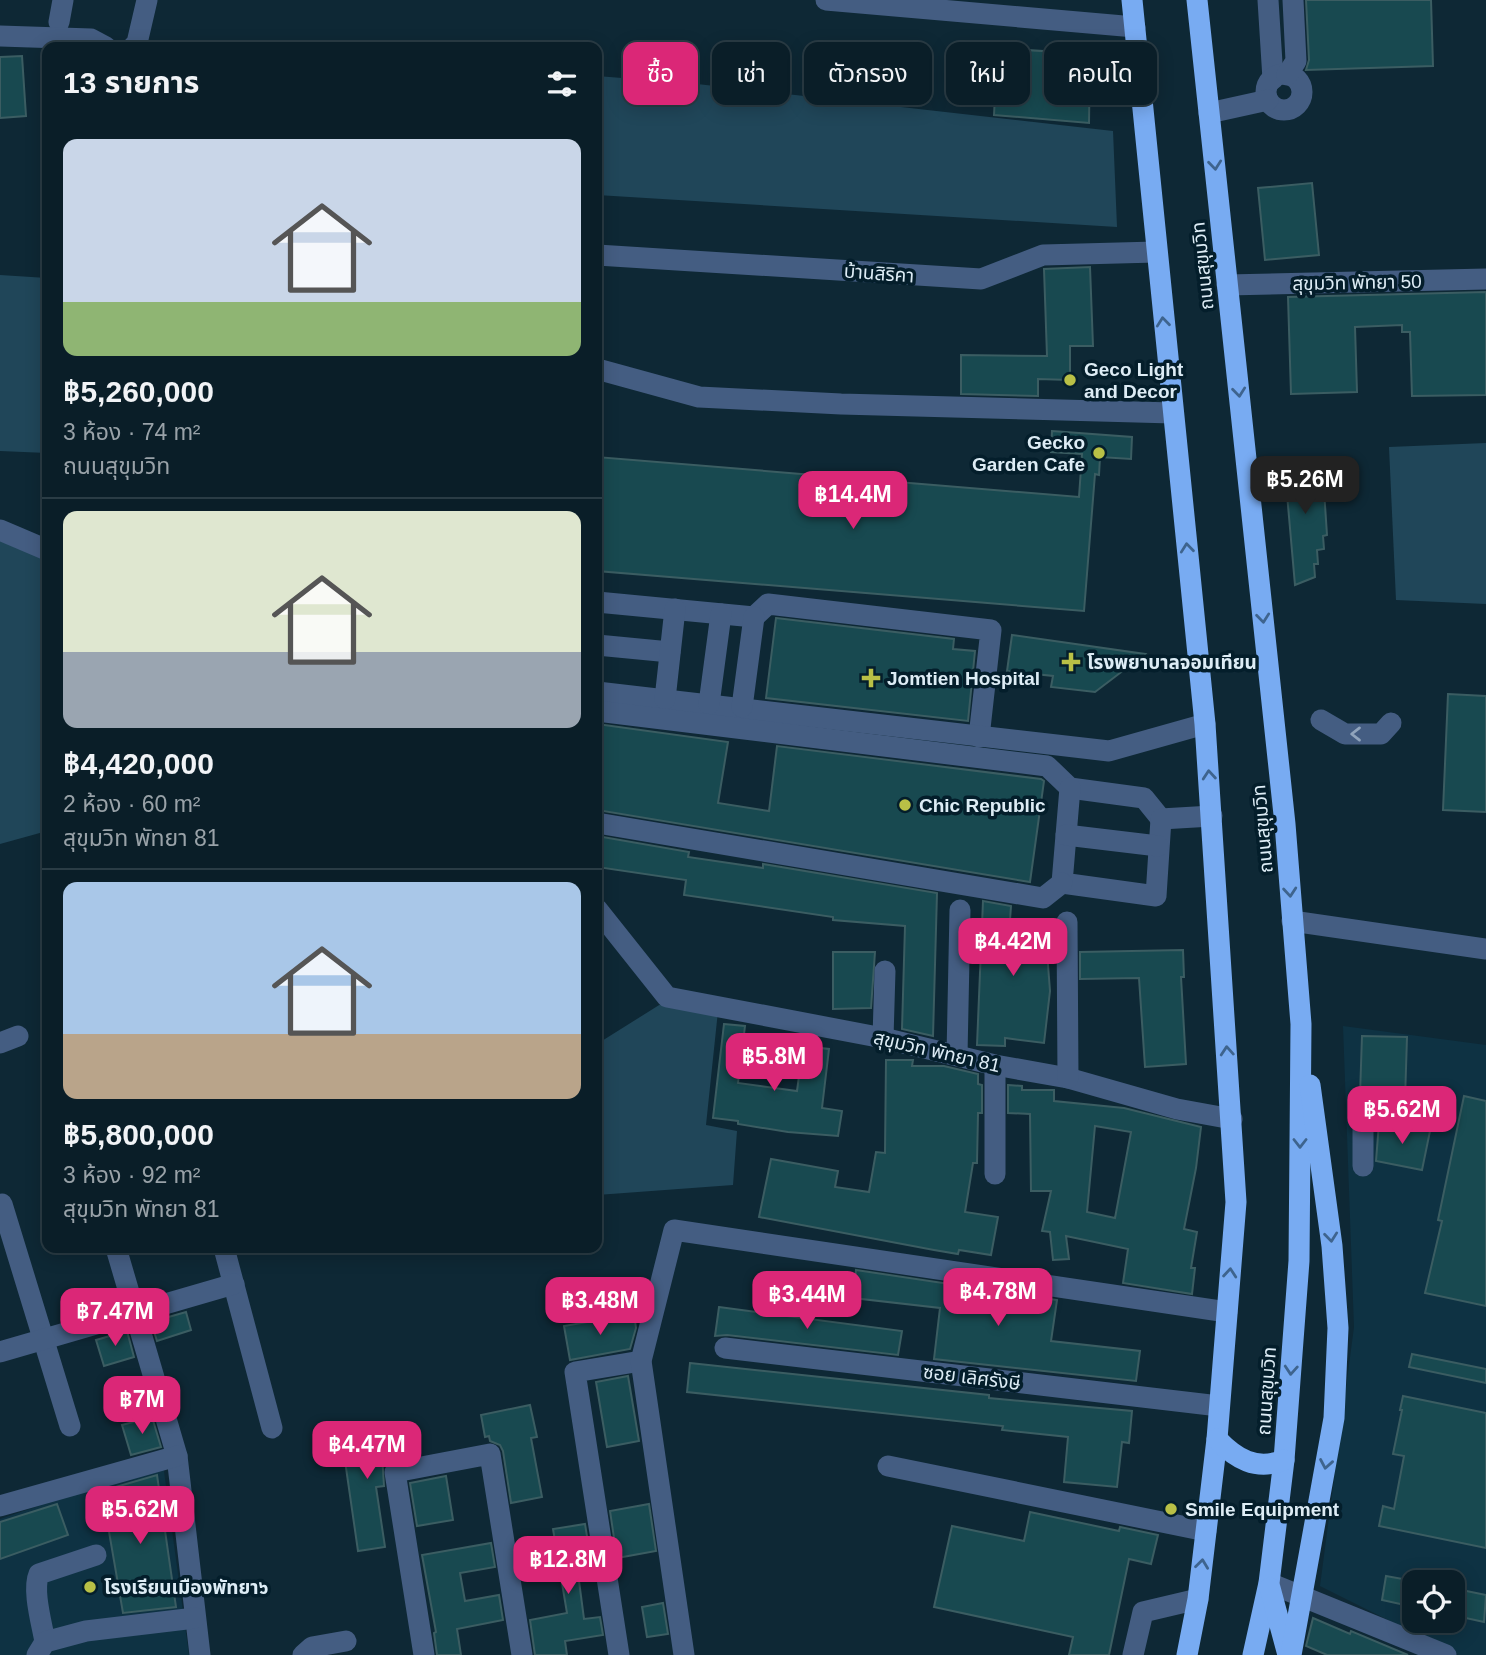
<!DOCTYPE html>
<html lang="th">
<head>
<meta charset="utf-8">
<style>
	:root { --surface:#0a1e28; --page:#182b34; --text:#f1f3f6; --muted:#99a2a8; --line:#2a3c45; --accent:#db2777 }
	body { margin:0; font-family:Arial,"Noto Sans Thai",sans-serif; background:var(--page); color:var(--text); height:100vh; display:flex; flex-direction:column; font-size:26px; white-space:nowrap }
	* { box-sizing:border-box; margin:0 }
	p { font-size:23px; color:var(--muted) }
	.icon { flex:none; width:38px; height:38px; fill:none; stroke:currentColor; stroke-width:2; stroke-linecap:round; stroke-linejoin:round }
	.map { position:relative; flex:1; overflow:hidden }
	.panel { position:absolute; left:42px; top:42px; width:560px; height:1211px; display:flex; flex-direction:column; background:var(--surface); border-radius:14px; box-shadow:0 4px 18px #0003,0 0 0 2px var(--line) }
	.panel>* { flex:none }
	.top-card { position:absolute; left:623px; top:42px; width:665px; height:63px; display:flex; gap:14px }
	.controls { position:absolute; left:1402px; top:1570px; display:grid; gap:14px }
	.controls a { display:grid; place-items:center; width:63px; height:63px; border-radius:14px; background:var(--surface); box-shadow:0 4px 18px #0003,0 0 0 2px var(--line); font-size:35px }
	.price { position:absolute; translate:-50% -60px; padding:0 16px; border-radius:14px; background:var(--accent); color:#fff; font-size:23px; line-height:46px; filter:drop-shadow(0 2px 4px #0008) }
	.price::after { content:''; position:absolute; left:50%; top:42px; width:21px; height:16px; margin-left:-10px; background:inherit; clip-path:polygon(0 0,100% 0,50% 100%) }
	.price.on { background:#222; color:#fff }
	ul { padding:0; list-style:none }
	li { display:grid; align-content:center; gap:14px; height:371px; padding:0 21px }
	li+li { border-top:2px solid var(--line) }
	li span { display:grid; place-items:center; height:217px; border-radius:14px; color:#555 }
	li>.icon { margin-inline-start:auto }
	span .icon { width:126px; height:126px; fill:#fffc; stroke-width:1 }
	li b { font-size:30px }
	h2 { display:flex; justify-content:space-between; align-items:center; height:84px; padding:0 21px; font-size:30px }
	.pill { padding:0 24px; border-radius:14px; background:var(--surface); box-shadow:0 4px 18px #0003,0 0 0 2px var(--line); font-size:24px; line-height:63px }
	.pill.on { background:var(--accent); color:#fff }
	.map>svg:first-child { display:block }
</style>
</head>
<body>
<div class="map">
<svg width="1486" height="1655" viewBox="0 0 1486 1655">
	<rect width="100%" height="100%" fill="#0e2835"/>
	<!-- built -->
	<g fill="#0e3243" fill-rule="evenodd">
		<path d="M1343 1026 1486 1045V1655H1458L1320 1586 1354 1327ZM1414 1582H1452V1620H1414Z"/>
		<path d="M163 1464 189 1655H0V1519Z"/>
	</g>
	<!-- green -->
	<g fill="#204659">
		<path d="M597 76 697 84 1113 131 1117 227 597 195Z"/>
		<path d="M0 275 47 278V453L0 451Z"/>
		<path d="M1486 443V604L1396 600 1389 447Z"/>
		<path d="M0 538 47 559V831L0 844Z"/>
		<path d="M664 1002 718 1011 706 1125 737 1131 733 1185 597 1195V1044Z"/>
	</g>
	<!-- building -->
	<g fill="#184950" stroke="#3b5d62" stroke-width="2" fill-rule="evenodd">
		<path d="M1306 0H1431L1433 66 1306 70 1309 60Z"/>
		<path d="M994 48 1090 54 1089 123 994 115 995 96H991Z"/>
		<path d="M22 56 26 116 0 118V57Z"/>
		<path d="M1312 183 1319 255 1265 260 1258 188Z"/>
		<path d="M1090 267 1093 346H1070V380L1038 379V396L961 394V355L1047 356 1044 269Z"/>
		<path d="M1486 292V395L1412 396 1410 332H1402V325L1355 327 1357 392 1291 394 1288 297Z"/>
		<path d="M1052 431 1132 437 1131 459 1100 457 1099 475 1095 474 1084 611 597 571V457L1079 497 1082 454 1051 452Z"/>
		<path d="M1316 457 1318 490H1324L1327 535 1323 536 1324 549 1317 550 1318 564H1314L1315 577 1295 585 1284 460Z"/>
		<path d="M776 618 954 639 953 649 975 651 968 721 766 698Z"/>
		<path d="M1012 635 1145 654 1095 692 1051 687 1053 676 1007 671Z"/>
		<path d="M1448 694 1486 696V812L1443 810Z"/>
		<path d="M597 724 728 742 718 803 769 811 777 746 1041 779 1044 781 1030 882 597 810Z"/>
		<path d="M597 836 689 852 688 857 763 868V864L937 893 933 1036 902 1029 905 926 833 920V917L684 895 686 880 597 867Z"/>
		<path d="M983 901 1011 906 1010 920H1051V939H1046L1050 991 1044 1043 1005 1038V1046L977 1045Z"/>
		<path d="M1183 950 1184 977H1181L1186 1064 1145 1067 1139 978 1080 979V952Z"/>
		<path d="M833 952H875L871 1008 833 1009Z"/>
		<path d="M724 1024 745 1026 738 1083 797 1091 803 1046 829 1049 822 1108 842 1111 838 1136 788 1132 738 1124V1121L713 1118Z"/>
		<path d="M1362 1036 1407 1037 1405 1100 1360 1095Z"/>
		<path d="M886 1060H913L912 1066H944L978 1074V1084L982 1085V1113H978L977 1163H973L965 1212 998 1217 991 1255 959 1250 958 1254 934 1250 759 1217 771 1159 838 1171 835 1187 869 1192 876 1152 885 1153Z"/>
		<path d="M1008 1085 1022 1086V1090H1054V1101L1124 1108 1201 1127 1196 1168 1184 1229 1197 1232 1191 1268H1195L1192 1294 1123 1283 1128 1249 1066 1236 1069 1259 1053 1260 1050 1232 1042 1231 1051 1191H1031L1030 1114 1008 1113ZM1095 1126 1131 1132 1115 1218 1087 1212Z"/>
		<path d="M1464 1096 1486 1101V1306L1425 1293 1442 1221 1438 1220Z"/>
		<path d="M1379 1123 1430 1131 1422 1170 1376 1161Z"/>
		<path d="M856 1270 1057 1300 1051 1341 1140 1351 1136 1381 934 1359 940 1308 853 1298Z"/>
		<path d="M719 1307 902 1331 898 1355 727 1335 715 1336Z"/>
		<path d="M186 1312 191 1330 157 1341 151 1322Z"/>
		<path d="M634 1314 636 1328 630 1349 570 1360 564 1326Z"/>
		<path d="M127 1331 134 1357 104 1366 96 1340Z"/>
		<path d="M1412 1354 1486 1369V1383L1409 1367Z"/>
		<path d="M690 1363 989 1395V1398L1132 1411 1129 1443 1122 1442 1117 1487 1064 1482 1068 1437 1002 1430 1003 1426 687 1392Z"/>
		<path d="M628 1376 639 1441 607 1447 596 1382Z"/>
		<path d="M1403 1396 1486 1413V1548L1379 1526 1383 1506 1394 1509 1404 1456 1393 1454 1402 1410H1400Z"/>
		<path d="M530 1405 537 1437 531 1438 542 1497 511 1503 503 1451 500 1445 490 1441 489 1436 485 1437 481 1415Z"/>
		<path d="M152 1417 161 1447 131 1455 122 1425Z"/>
		<path d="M392 1425 396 1452 382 1455 384 1486 376 1487 385 1547 358 1551 341 1433Z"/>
		<path d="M157 1475 176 1607 123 1613 102 1491Z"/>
		<path d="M446 1476 453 1520 417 1526 410 1483Z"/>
		<path d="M57 1504 68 1535 0 1559V1522Z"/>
		<path d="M649 1504 656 1551 617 1558 610 1511Z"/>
		<path d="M1030 1512 1119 1531 1120 1527 1158 1535 1151 1564 1129 1559 1109 1655H1069L1073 1637 934 1607 952 1526 1024 1541Z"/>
		<path d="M585 1524 594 1579 579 1581 584 1619 600 1617 603 1635 565 1641 567 1655H535L530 1620 567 1613 553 1529Z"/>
		<path d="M491 1543 495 1567 460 1573 465 1601 499 1595 503 1620 457 1629 461 1655H437L434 1633 436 1632 422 1555Z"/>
		<path d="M1386 1576 1414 1581V1607L1382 1600Z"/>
		<path d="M1452 1588 1486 1595 1484 1622 1452 1615Z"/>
		<path d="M663 1603 668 1634 647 1637 642 1607Z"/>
		<path d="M1313 1618 1350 1634 1351 1631 1408 1655H1327L1306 1646Z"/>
	</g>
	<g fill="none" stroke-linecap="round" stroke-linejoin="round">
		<!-- minor -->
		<g stroke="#445d82" stroke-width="21">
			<path d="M826 0 1135 27"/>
			<path d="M1268 0 1273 79"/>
			<path d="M59 22 63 0"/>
			<path d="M0 36 91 39 106 47"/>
			<path d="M133 47 137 43 147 0"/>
			<circle cx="1284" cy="92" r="18"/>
			<path d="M1287 75 1296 61 1293 0"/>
			<path d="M1209 113 1268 100"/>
			<path d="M597 255 981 279 1043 255 1156 252"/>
			<path d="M1227 285 1486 279"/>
			<path d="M597 369 699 397 841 404 1173 413"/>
			<path d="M0 530 47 550"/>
			<path d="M597 602 754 617 768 604 991 630 979 737"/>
			<path d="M597 645 670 652"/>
			<path d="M597 692 1109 751 1205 724"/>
			<path d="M665 699 675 609"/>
			<path d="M709 704 721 614"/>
			<path d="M742 707 754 617"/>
			<path d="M597 711 1047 766 1070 788 1144 798 1161 819"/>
			<path d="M1321 720 1345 734H1381L1391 723"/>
			<path d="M1070 788 1062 883 1156 896 1161 819 1212 816"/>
			<path d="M597 823 1043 898 1062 883"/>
			<path d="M1066 835 1158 846"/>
			<path d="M597 909 667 997 883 1038 995 1065 1068 1078 1177 1109 1232 1119"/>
			<path d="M1292 921 1486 949"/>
			<path d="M1067 922 1068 1078"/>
			<path d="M883 1038 885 971"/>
			<path d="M0 1043 18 1036"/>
			<path d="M957 1055 960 910"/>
			<path d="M1363 1166V1107L1444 1120"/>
			<path d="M995 1174V1065"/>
			<path d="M2 1204 70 1426"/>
			<path d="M116 1248 177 1456 200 1655"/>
			<path d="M224 1248 272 1428"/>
			<path d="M725 1348 1219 1406"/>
			<path d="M0 1352 234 1284"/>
			<path d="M888 1466 1206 1531"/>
			<path d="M0 1506 177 1456"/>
			<path d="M1269 1583 1446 1655"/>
			<path d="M45 1642C42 1624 32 1590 39 1574L96 1555"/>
			<path d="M37 1655 45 1642 86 1631 195 1618"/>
			<path d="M303 1655 312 1647 346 1641"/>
			<path d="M424 1655 395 1472 490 1454 522 1655"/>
			<path d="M619 1655 575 1372 641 1361"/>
			<path d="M684 1655 641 1361 674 1230 1227 1312"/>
			<path d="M1133 1655 1143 1612 1198 1599"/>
		</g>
		<!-- highway -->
		<g stroke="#78abf2" stroke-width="21">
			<path d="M1132 0 1205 724 1236 1202 1217 1439 1198 1599 1187 1655"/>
			<path d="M1197 0 1285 824 1301 1024 1299 1261 1284 1460 1269 1583 1253 1655"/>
			<path d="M1217 1439C1236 1459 1256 1471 1284 1460"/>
			<path d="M1270 1588 1288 1655"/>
			<path d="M1291 1655 1334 1418 1338 1328 1332 1246 1310 1085"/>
		</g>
	</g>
	<!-- one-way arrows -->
	<defs><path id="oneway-chevron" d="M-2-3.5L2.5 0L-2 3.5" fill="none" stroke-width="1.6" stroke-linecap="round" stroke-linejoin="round" transform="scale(1.75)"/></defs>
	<g stroke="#3e648e">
		<use href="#oneway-chevron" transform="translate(1215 165) rotate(84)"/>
		<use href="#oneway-chevron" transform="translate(1163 322) rotate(-96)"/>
		<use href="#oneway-chevron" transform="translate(1239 392) rotate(84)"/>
		<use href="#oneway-chevron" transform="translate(1187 548) rotate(-96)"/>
		<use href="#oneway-chevron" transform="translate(1263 618) rotate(84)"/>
		<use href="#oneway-chevron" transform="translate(1209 775) rotate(-95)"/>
		<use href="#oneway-chevron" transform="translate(1290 892) rotate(85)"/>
		<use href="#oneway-chevron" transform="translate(1227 1051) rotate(-94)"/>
		<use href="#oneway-chevron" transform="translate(1300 1143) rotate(90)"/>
		<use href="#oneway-chevron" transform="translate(1331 1237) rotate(84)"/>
		<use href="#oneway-chevron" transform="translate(1230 1273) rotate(-85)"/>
		<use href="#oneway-chevron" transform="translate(1291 1370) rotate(94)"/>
		<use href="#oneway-chevron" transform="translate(1326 1464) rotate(100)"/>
		<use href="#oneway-chevron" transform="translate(1202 1564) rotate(-83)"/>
	</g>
	<use stroke="#90a4bc" href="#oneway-chevron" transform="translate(1356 734) rotate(-180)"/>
	<!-- markers -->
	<g fill="#b9c046" stroke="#041e2b" stroke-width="2.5">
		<circle cx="1070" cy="380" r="7"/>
		<circle cx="1099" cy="453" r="7"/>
		<path d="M1067.5 651.5h7v7h7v7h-7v7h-7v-7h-7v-7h7z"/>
		<path d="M867.5 667.5h7v7h7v7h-7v7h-7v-7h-7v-7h7z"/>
		<circle cx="905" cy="805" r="7"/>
		<circle cx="1171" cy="1509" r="7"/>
		<circle cx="90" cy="1587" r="7"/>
	</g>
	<g text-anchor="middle" stroke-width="7" stroke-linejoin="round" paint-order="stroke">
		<!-- street labels -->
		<g font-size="19" fill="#ddecf5" stroke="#041e2b">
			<text transform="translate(1202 266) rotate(-96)" y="7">ถนนสุขุมวิท</text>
			<text transform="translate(879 273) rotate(4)" y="7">บ้านสิริคา</text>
			<text transform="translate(1357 282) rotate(-1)" y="7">สุขุมวิท พัทยา 50</text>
			<text transform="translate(1262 829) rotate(-95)" y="7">ถนนสุขุมวิท</text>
			<text transform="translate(937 1051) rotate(13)" y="7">สุขุมวิท พัทยา 81</text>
			<text transform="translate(972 1377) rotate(7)" y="7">ซอย เลิศรังษี</text>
			<text transform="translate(1266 1391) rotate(-86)" y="7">ถนนสุขุมวิท</text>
		</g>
		<!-- poi labels -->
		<g font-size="19" font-weight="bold" fill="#ddecf5" stroke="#041e2b" text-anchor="start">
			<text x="1084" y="376">Geco Light<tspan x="1084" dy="22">and Decor</tspan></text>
			<text x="1085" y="449" text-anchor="end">Gecko<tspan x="1085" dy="22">Garden Cafe</tspan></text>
			<text x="1087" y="669">โรงพยาบาลจอมเทียน</text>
			<text x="887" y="685">Jomtien Hospital</text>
			<text x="919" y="812">Chic Republic</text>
			<text x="1185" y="1516">Smile Equipment</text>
			<text x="104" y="1594">โรงเรียนเมืองพัทยา๖</text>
		</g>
	</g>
</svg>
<div class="controls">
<a><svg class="icon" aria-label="locate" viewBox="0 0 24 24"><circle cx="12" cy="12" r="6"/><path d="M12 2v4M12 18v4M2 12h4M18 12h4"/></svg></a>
</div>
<b class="price on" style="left:1305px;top:516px">฿5.26M</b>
<b class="price" style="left:853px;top:531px">฿14.4M</b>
<b class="price" style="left:1013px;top:978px">฿4.42M</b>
<b class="price" style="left:774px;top:1093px">฿5.8M</b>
<b class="price" style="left:1402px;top:1146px">฿5.62M</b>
<b class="price" style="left:998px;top:1328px">฿4.78M</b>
<b class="price" style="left:807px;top:1331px">฿3.44M</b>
<b class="price" style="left:600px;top:1337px">฿3.48M</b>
<b class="price" style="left:115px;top:1348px">฿7.47M</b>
<b class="price" style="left:142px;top:1436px">฿7M</b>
<b class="price" style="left:367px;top:1481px">฿4.47M</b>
<b class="price" style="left:140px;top:1546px">฿5.62M</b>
<b class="price" style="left:568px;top:1596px">฿12.8M</b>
<div class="top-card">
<a class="pill on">ซื้อ</a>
<a class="pill">เช่า</a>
<a class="pill">ตัวกรอง</a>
<a class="pill">ใหม่</a>
<a class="pill">คอนโด</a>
</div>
<section class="panel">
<h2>13 รายการ<svg class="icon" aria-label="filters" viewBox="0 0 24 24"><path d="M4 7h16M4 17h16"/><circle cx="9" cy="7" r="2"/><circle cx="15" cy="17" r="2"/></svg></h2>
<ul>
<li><span style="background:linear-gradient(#c9d6e8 75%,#8fb573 0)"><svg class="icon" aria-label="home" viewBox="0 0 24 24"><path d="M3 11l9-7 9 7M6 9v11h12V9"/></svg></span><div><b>฿5,260,000</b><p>3 ห้อง · 74 m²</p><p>ถนนสุขุมวิท</p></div></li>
<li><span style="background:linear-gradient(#dfe7d0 65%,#9aa5b1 0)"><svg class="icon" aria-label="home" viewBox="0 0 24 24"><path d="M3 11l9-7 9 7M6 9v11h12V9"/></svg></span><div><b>฿4,420,000</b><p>2 ห้อง · 60 m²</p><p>สุขุมวิท พัทยา 81</p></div></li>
<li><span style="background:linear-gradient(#a9c7e8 70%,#b9a48a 0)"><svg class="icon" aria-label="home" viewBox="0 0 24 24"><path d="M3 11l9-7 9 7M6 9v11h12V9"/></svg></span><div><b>฿5,800,000</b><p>3 ห้อง · 92 m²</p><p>สุขุมวิท พัทยา 81</p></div></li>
</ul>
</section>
</div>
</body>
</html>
